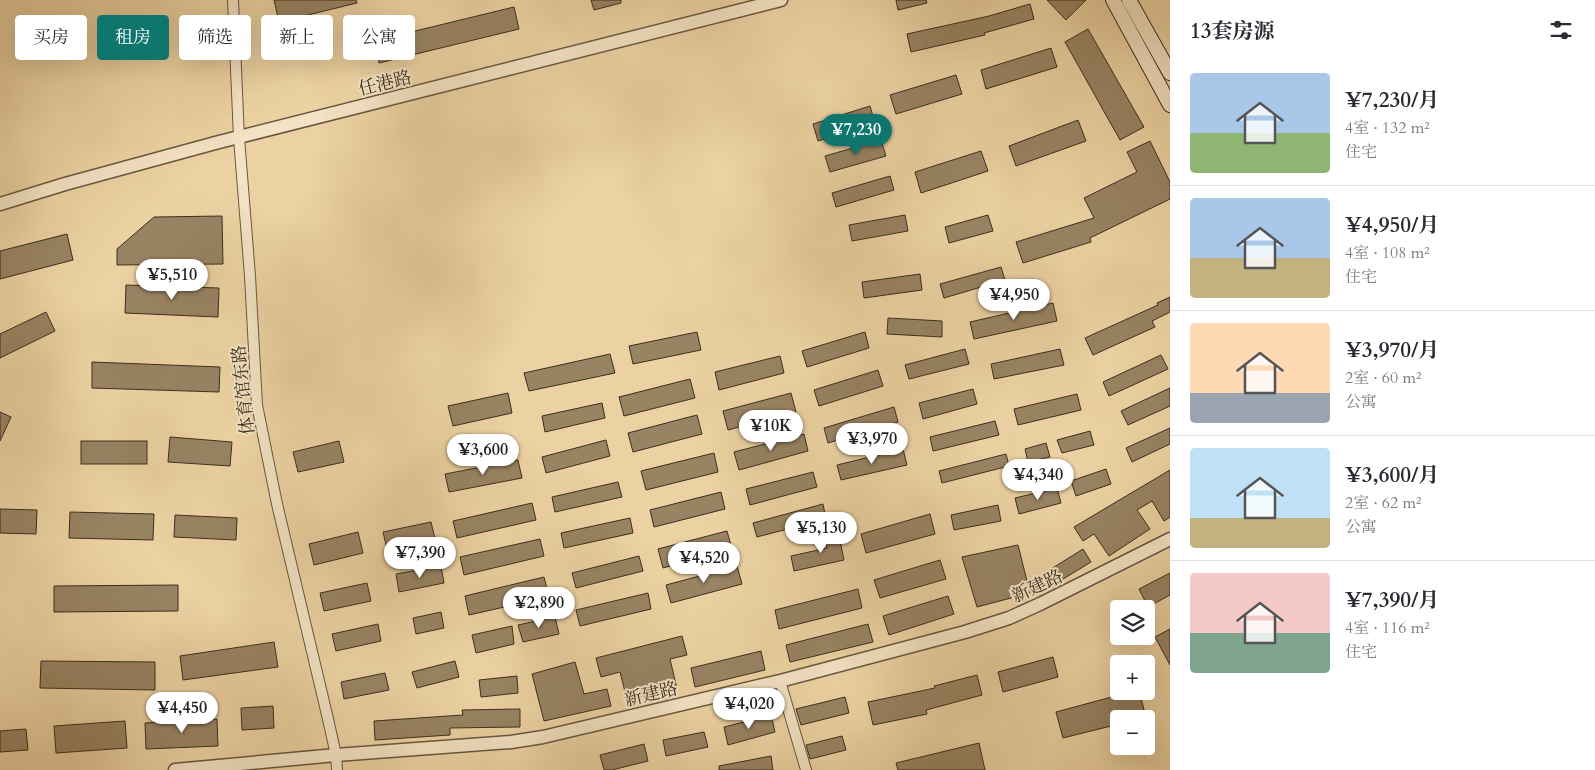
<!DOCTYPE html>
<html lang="zh">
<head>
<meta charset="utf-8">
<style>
	:root { --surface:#fff; --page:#f7f7f7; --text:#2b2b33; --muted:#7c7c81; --line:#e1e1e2; --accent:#0f766e }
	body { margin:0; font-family:Cardo,"Noto Serif SC",serif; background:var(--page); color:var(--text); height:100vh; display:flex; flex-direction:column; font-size:19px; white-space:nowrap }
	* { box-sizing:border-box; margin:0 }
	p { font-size:16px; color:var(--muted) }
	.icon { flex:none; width:28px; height:28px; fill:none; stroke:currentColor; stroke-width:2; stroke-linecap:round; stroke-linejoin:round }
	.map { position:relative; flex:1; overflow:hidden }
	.details { display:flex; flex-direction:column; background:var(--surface); width:425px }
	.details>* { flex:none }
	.guide { position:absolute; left:15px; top:15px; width:475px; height:45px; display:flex; gap:10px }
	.tools { position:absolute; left:1110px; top:600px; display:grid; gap:10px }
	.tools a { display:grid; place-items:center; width:45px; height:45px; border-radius:5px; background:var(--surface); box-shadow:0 5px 20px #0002; font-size:25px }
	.price { position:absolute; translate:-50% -42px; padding:0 11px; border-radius:18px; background:#fff; color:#222; font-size:16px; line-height:32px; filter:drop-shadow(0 1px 2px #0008) }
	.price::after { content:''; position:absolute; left:50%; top:30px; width:15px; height:11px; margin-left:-8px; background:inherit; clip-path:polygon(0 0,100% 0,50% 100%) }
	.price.current { background:var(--accent); color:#fff }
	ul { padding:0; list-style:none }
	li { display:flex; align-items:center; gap:15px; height:125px; padding:0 20px }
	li+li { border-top:1px solid var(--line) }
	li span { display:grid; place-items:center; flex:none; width:140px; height:100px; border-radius:5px; color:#555 }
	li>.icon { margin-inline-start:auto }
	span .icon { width:60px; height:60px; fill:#fffc; stroke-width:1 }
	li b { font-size:21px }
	h2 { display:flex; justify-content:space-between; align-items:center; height:60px; padding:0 20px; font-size:21px }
	.pill { padding:0 18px; border-radius:5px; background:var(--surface); box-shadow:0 5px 20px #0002; font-size:18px; line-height:45px }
	.pill.current { background:var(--accent); color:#fff }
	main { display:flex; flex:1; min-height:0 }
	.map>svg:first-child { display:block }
</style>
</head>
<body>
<main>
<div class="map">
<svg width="1170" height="770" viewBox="0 0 1170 770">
	<rect width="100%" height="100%" fill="#ecd2a2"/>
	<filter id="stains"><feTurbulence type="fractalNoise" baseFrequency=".004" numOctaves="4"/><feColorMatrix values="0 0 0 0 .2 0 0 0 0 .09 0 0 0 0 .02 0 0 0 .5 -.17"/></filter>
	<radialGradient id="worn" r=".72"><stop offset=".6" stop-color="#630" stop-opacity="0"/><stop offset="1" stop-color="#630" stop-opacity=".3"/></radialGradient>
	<!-- building -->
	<g fill="#988363" stroke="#3c2e1f">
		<path d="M274 0H356L357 3 279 22Z"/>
		<path d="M591 0H621V3L594 10Z"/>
		<path d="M896 0H926L927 3 898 10Z"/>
		<path d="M1047 0H1086L1066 20Z"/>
		<path d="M1030 4 1034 19 984 33 985 35 911 52 907 34 989 16Z"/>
		<path d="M514 7 519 29 379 63 374 41Z"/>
		<path d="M1088 29 1144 127 1120 140 1065 42Z"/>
		<path d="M1051 48 1057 67 986 89 981 70Z"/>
		<path d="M956 75 962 94 896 114 890 95Z"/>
		<path d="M870 106 875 123 818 141 813 124Z"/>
		<path d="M1078 120 1086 141 1016 166 1009 146Z"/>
		<path d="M881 140 886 156 830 172 825 156Z"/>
		<path d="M1150 141 1170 182V199L1090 238 1091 242 1023 263 1016 242 1094 218 1084 198 1137 172 1127 152Z"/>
		<path d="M981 151 988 171 921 193 915 172Z"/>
		<path d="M890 176 894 190 836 207 832 193Z"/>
		<path d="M905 215 908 231 852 241 849 225Z"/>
		<path d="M988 215 993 231 949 243 945 227Z"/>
		<path d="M222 216 223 264 117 265V249L154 217Z"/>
		<path d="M67 234 73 260 0 279V251Z"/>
		<path d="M1001 267 1005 280 944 298 940 284Z"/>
		<path d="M920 274 922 290 864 298 862 282Z"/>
		<path d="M126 285 219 288 218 317 125 313Z"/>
		<path d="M1170 297V312L1152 321 1155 327 1093 355 1085 338 1158 305 1157 303Z"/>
		<path d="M1053 303 1057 321 974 339 970 322Z"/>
		<path d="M46 312 55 331 0 358V334Z"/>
		<path d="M888 318 942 321V337L887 334Z"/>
		<path d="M697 332 701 350 633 364 629 346Z"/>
		<path d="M865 332 869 348 807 367 802 351Z"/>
		<path d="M965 349 969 364 909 379 905 365Z"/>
		<path d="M1060 349 1064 365 994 379 991 364Z"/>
		<path d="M610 354 615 373 529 391 524 373Z"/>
		<path d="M1161 355 1168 369 1109 396 1103 382Z"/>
		<path d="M780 356 784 373 719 390 715 372Z"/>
		<path d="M92 362 220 367 219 392 92 388Z"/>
		<path d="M878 370 883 386 819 406 814 390Z"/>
		<path d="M690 379 695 398 624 416 619 397Z"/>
		<path d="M1170 388V406L1128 425 1121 411Z"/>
		<path d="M973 389 977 404 923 419 919 403Z"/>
		<path d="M508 393 512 413 453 426 448 406Z"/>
		<path d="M791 393 796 412 728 430 723 411Z"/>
		<path d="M1077 394 1081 410 1018 425 1014 409Z"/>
		<path d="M602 403 605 418 545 432 542 416Z"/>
		<path d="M894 407 898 422 828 443 824 428Z"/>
		<path d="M0 412 11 417 0 441Z"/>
		<path d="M697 415 702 434 633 452 628 433Z"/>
		<path d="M995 421 999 435 933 451 930 437Z"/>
		<path d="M1170 428V444L1132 462 1126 448Z"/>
		<path d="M1090 431 1094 445 1062 453 1057 440Z"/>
		<path d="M804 434 808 451 739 470 734 452Z"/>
		<path d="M170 437 232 442 230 466 168 462Z"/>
		<path d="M606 440 610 456 546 473 542 457Z"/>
		<rect x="81" y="441" width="66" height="23"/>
		<path d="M339 441 344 462 298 472 293 452Z"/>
		<path d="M1046 443 1050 457 1028 462 1025 449Z"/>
		<path d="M903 449 907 465 841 480 837 465Z"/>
		<path d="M714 453 718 472 646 490 641 471Z"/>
		<path d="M1006 454 1009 466 942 483 939 471Z"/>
		<path d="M518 460 522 478 449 492 445 474Z"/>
		<path d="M1106 469 1111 484 1076 496 1071 481Z"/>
		<path d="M1170 470V517L1164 521 1152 501 1137 510 1150 529 1109 556 1094 534 1083 541 1074 527Z"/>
		<path d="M813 472 817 487 750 505 746 489Z"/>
		<path d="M618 482 622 497 555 512 552 497Z"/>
		<path d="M1057 488 1061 503 1019 514 1015 498Z"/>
		<path d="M721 492 725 509 654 527 650 510Z"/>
		<path d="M532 503 536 520 457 538 453 521Z"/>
		<path d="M823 504 826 519 757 537 753 523Z"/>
		<path d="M998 505 1001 521 954 530 951 515Z"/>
		<path d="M0 509 37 510 36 534 0 533Z"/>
		<path d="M70 512 154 514 153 540 69 538Z"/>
		<path d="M930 514 935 534 866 553 861 534Z"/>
		<path d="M175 515 237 518 236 540 174 537Z"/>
		<path d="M630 518 633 533 564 548 561 533Z"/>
		<path d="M431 522 435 539 387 549 383 532Z"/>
		<path d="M727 531 732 549 663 568 658 549Z"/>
		<path d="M838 531 844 560 794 571 791 556 827 548 824 534Z"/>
		<path d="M358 532 363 553 314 565 309 544Z"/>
		<path d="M540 539 544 556 464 575 460 557Z"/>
		<path d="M1018 545 1030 593 977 607 962 557Z"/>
		<path d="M1083 549 1091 562 1050 587 1043 574Z"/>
		<path d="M639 556 643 571 576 588 572 573Z"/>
		<path d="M940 560 946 579 880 598 874 580Z"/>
		<path d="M441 566 444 583 399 592 396 574Z"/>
		<path d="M737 566 742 584 671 603 666 585Z"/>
		<path d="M1170 573V595L1148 607 1139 589Z"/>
		<path d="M544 577 549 597 469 615 465 596Z"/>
		<path d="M367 583 371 601 324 611 320 593Z"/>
		<path d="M178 585V611L54 612V586Z"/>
		<path d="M858 589 862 608 779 629 775 610Z"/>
		<path d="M648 593 651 609 580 626 576 610Z"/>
		<path d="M948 596 954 614 889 635 883 616Z"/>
		<path d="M441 612 444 628 416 634 413 618Z"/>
		<path d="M555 617 559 634 523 642 518 625Z"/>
		<path d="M378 624 381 641 336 651 332 634Z"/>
		<path d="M868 624 873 642 790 662 786 645Z"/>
		<path d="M512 626 514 644 476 653 472 635Z"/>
		<path d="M1170 629V665L1155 637Z"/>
		<path d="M682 636 687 655 670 659 677 689 627 700 620 672 601 677 596 658Z"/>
		<path d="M274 642 278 667 183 680 180 656Z"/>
		<path d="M761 651 765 670 695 687 691 668Z"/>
		<path d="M1053 657 1058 677 1003 692 998 672Z"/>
		<path d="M41 661 155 662V690L40 688Z"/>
		<path d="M455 661 459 677 417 688 412 672Z"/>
		<path d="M575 662 584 694 607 689 611 706 544 721 532 674Z"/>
		<path d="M385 673 389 690 344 699 341 682Z"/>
		<path d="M977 675 982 695 926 710 927 714 873 725 868 702 935 688 934 686Z"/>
		<path d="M517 676 518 693 481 697 479 680Z"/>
		<path d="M1134 691H1139L1146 717 1138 719H1119V724L1063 738 1056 712Z"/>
		<path d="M845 697 849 713 801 725 796 709Z"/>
		<path d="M273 706 274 728 242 730 241 708Z"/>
		<path d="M520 709V727L450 728V735L375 740 374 721 463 715 462 710Z"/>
		<path d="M771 715 775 732 728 745 724 727Z"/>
		<path d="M217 719 218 746 146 749 145 723Z"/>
		<path d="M125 721 127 748 56 753 54 726Z"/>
		<path d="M26 729 28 750 0 752V731Z"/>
		<path d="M704 732 708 747 666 756 663 740Z"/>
		<path d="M842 736 846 750 810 759 806 745Z"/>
		<path d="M979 743 985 770H898L896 763Z"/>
		<path d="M644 744 648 761 612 770H604L600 755Z"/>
		<path d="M771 756 773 770H719V766Z"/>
	</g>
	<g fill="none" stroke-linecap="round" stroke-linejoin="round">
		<!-- minor casing -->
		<g stroke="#685740" stroke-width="12">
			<g id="minor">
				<path d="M233 0 239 138 250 276 257 405 277 504 328 719 336 755 337 770"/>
				<path d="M780 681 806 770"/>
			</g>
		</g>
		<!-- tertiary casing -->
		<g stroke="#685740" stroke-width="15">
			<g id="tertiary">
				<path d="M0 204 65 184 219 142 781 0"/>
				<path d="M175 770 336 755 511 742 543 737 780 681 965 632 1009 618 1040 604 1170 539"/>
			</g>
		</g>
		<!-- secondary casing -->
		<g stroke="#3c2e1f" stroke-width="16">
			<g id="secondary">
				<path d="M1113 0 1170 105"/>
				<path d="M1129 0 1170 73"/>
			</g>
		</g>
		<!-- minor -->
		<use href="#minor" stroke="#f3e2c3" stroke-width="10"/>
		<!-- tertiary -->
		<use href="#tertiary" stroke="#f3e2c3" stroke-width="12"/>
		<!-- secondary -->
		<use href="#secondary" stroke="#f3e2c3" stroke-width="14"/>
	</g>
	<g text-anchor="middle" stroke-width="4" stroke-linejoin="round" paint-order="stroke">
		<!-- street labels -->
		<g font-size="18" fill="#3c2e1f" stroke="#f3e2c3">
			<text transform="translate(385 83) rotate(-14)" y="6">任港路</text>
			<text transform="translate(243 390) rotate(-96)" y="6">体育馆东路</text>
			<text transform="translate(1037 586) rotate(-25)" y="6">新建路</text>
			<text transform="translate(651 694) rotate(-13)" y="6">新建路</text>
		</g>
	</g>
	<rect width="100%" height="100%" filter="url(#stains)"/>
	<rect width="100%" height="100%" fill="url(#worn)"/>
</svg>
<div class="tools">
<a><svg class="icon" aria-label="layers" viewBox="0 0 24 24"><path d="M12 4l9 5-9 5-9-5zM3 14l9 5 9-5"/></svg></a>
<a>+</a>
<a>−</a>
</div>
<b class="price current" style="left:856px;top:156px">¥7,230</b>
<b class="price" style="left:172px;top:301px">¥5,510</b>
<b class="price" style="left:1014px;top:321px">¥4,950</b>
<b class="price" style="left:771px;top:452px">¥10K</b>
<b class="price" style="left:872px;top:465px">¥3,970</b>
<b class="price" style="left:483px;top:476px">¥3,600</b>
<b class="price" style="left:1038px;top:501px">¥4,340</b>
<b class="price" style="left:821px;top:554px">¥5,130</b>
<b class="price" style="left:420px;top:579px">¥7,390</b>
<b class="price" style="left:704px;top:584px">¥4,520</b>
<b class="price" style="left:539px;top:629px">¥2,890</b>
<b class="price" style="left:749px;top:730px">¥4,020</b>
<b class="price" style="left:182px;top:734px">¥4,450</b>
<div class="guide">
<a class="pill">买房</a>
<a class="pill current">租房</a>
<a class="pill">筛选</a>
<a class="pill">新上</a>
<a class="pill">公寓</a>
</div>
</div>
<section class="details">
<h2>13套房源<svg class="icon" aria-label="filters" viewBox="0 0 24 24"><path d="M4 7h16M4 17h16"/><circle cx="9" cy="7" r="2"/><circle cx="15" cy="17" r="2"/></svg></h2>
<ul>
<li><span style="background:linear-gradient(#a9c7e8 60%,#8fb573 0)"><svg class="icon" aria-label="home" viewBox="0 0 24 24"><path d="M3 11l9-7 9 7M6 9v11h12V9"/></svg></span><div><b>¥7,230/月</b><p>4室 · 132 m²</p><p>住宅</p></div></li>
<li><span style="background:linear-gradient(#a9c7e8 60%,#c2b280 0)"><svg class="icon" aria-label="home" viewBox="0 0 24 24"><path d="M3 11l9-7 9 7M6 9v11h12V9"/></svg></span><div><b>¥4,950/月</b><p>4室 · 108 m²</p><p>住宅</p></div></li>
<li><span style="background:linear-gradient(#ffd9b3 70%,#9aa5b1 0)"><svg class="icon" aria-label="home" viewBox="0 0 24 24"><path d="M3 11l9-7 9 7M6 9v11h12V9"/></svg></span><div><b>¥3,970/月</b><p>2室 · 60 m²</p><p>公寓</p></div></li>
<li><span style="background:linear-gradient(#bfe0f5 70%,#c2b280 0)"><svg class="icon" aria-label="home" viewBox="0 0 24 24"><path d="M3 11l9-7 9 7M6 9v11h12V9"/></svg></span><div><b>¥3,600/月</b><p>2室 · 62 m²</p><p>公寓</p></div></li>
<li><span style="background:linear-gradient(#f6c9c9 60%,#7fa58c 0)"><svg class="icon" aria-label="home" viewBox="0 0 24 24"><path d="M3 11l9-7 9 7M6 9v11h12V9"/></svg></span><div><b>¥7,390/月</b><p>4室 · 116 m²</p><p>住宅</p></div></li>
</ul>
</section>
</main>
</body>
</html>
